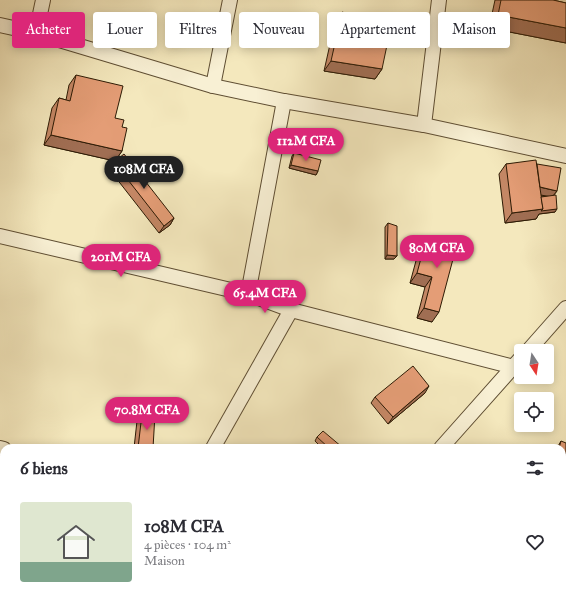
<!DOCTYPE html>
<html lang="fr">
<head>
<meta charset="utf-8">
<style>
	:root { --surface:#fff; --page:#f7f7f7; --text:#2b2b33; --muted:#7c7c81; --line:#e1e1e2; --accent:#db2777 }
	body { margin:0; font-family:"IM FELL Great Primer",serif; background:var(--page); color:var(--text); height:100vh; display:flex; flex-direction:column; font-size:15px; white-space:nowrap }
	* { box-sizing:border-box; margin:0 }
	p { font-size:13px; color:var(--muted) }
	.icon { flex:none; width:22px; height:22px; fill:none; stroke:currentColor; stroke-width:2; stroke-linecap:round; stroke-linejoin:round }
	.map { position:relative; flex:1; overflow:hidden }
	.drawer { position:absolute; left:0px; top:444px; width:566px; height:156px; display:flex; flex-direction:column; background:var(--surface); border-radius:12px 12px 0 0; box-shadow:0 2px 10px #0003 }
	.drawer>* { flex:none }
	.top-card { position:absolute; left:12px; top:12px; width:542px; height:36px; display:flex; gap:8px }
	.needle { width:26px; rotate:168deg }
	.buttons { position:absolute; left:514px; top:344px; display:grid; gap:8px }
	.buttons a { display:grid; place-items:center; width:40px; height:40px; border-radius:4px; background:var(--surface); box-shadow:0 2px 10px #0003; font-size:20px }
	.price { position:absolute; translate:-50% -34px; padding:0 9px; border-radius:14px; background:var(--accent); color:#fff; font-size:13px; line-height:26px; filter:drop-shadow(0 1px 2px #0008) }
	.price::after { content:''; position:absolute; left:50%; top:24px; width:12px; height:9px; margin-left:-6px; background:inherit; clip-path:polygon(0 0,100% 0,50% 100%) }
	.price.selected { background:#222; color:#fff }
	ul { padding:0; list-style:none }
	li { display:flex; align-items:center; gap:12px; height:100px; padding:0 20px }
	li+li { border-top:1px solid var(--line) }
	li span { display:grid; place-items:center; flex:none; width:112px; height:80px; border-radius:4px; color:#555 }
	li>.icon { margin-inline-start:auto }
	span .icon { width:48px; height:48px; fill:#fffc; stroke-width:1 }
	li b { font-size:17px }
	h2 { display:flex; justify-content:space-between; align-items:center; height:48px; padding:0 20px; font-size:17px }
	.tag { padding:0 14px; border-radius:4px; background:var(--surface); box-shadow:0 2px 10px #0003; font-size:14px; line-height:36px }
	.tag.selected { background:var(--accent); color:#fff }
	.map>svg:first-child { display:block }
</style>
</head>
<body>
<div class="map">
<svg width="566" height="600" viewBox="0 0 566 600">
	<rect width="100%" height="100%" fill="#f4e8bd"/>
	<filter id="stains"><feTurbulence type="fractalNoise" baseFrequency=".005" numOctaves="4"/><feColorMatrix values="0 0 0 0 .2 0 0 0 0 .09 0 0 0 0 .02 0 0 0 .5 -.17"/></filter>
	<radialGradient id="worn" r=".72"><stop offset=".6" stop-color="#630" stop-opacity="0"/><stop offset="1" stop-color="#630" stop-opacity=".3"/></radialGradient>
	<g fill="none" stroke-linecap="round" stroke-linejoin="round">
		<!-- street casing -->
		<g stroke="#5f4e33" stroke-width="16">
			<g id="street">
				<path d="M0 25 36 33 213 86 284 101 424 125 566 156"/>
				<path d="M36 33 43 0"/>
				<path d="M213 86 230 0"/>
				<path d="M424 125 439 0"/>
				<path d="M0 236 248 294 291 310 514 367"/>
				<path d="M248 294 284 101"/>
				<path d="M528 351 566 308"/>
				<path d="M0 448 4 449"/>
				<path d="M213 448 291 310"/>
				<path d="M441 448 521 358"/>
				<path d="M562 546 566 547"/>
				<path d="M330 596 338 600"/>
			</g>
		</g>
		<!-- street -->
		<use href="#street" stroke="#f8f0d4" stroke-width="14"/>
	</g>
	<!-- wall -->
	<g fill="#c48765" stroke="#2d1b05" fill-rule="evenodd">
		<path d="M495 0H553L566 3V43L489 28Z"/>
		<path d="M342 12 382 69 375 79 324 71 335 22Z"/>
		<path d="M76 75 115 118 122 127V151L115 161 44 145 52 108 59 98 66 100 69 85Z"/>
		<path d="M294 153 318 171 316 175 289 168 292 156Z"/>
		<path d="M114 162 174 218 170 225 159 233 109 169Z"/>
		<path d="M506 164H537L557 191 553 196 555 212 539 214 536 219 505 223 499 174ZM541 195 547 196 541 197Z"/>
		<path d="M388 223 397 256 394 259H385V227Z"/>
		<path d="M427 236 457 244 432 322 417 318 425 287 410 283 420 246Z"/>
		<path d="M425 393 388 424 371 403 375 397Z"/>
		<path d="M142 414 153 448H134L137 421Z"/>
		<path d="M317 437 341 448H322L315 441Z"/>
		<path d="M561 441 562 448H557Z"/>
	</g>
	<!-- shaded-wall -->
	<g fill="#a06e53" stroke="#2d1b05">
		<path d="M498 15 566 28V43L489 28Z"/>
		<path d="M331 61 382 69 375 79 324 71Z"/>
		<path d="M51 135 122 151 115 161 44 145Z"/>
		<path d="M291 165 318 171 316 175 289 168Z"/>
		<path d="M539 187 557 191 552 197 535 194Z"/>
		<path d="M543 209H557L555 212 539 214 536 219 505 223 512 213Z"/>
		<path d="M174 218 170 225 159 233 164 226Z"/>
		<path d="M387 255 397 256 394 259H385Z"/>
		<path d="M417 273 432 277 425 287 410 283Z"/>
		<path d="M424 308 439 312 432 322 417 318Z"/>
		<path d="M429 386 425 393 388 424 393 417Z"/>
		<path d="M562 453 566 454V463L562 462Z"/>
	</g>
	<!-- building -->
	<g fill="#e49d76" stroke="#2d1b05">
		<path d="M501 0H553L566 3V28L498 15Z"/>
		<path d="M342 12 391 26 382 69 331 61Z"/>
		<path d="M76 75 123 86 115 118 124 120 122 127 127 128 122 151 51 135 59 98 70 101Z"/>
		<path d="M294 153 321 160 318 171 291 165Z"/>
		<path d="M124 154 174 218 164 226 114 162Z"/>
		<path d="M536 160 543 209 512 213 506 164Z"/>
		<path d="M537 164 561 168 557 191 540 187Z"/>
		<path d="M556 195 557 209 541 211 543 209 541 197Z"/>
		<path d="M388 223 397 226V256L387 255Z"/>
		<path d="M427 236 457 244 439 312 424 308 432 277 417 273Z"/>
		<path d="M413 366 429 386 393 417 375 397Z"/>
		<path d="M142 414H155L153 448H138Z"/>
		<path d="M323 431 342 447 340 448H329L317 437Z"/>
		<path d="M561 441 566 443V454L562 453V448H559Z"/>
	</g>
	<rect width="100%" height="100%" filter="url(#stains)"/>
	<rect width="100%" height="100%" fill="url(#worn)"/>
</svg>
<div class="buttons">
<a><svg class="needle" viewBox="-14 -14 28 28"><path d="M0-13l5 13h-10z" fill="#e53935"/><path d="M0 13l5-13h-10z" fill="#7c7c81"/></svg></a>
<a><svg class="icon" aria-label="locate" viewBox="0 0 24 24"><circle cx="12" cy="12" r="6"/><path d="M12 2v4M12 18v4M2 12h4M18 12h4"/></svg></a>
</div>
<b class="price" style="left:306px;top:162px">112M CFA</b>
<b class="price selected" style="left:144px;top:190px">108M CFA</b>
<b class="price" style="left:437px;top:269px">80M CFA</b>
<b class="price" style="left:121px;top:278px">201M CFA</b>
<b class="price" style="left:265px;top:314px">65.4M CFA</b>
<b class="price" style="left:147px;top:431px">70.8M CFA</b>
<div class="top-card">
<a class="tag selected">Acheter</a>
<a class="tag">Louer</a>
<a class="tag">Filtres</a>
<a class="tag">Nouveau</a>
<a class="tag">Appartement</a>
<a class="tag">Maison</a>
</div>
<section class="drawer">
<h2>6 biens<svg class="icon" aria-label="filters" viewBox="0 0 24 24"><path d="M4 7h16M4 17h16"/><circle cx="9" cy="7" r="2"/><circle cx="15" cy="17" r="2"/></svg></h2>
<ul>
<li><span style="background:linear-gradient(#dfe7d0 75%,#7fa58c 0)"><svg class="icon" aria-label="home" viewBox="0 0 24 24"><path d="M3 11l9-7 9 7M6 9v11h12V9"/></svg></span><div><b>108M CFA</b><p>4 pièces · 104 m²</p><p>Maison</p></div><svg class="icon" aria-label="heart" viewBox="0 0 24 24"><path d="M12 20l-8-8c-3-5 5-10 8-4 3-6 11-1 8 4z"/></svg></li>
</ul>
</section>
</div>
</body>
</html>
